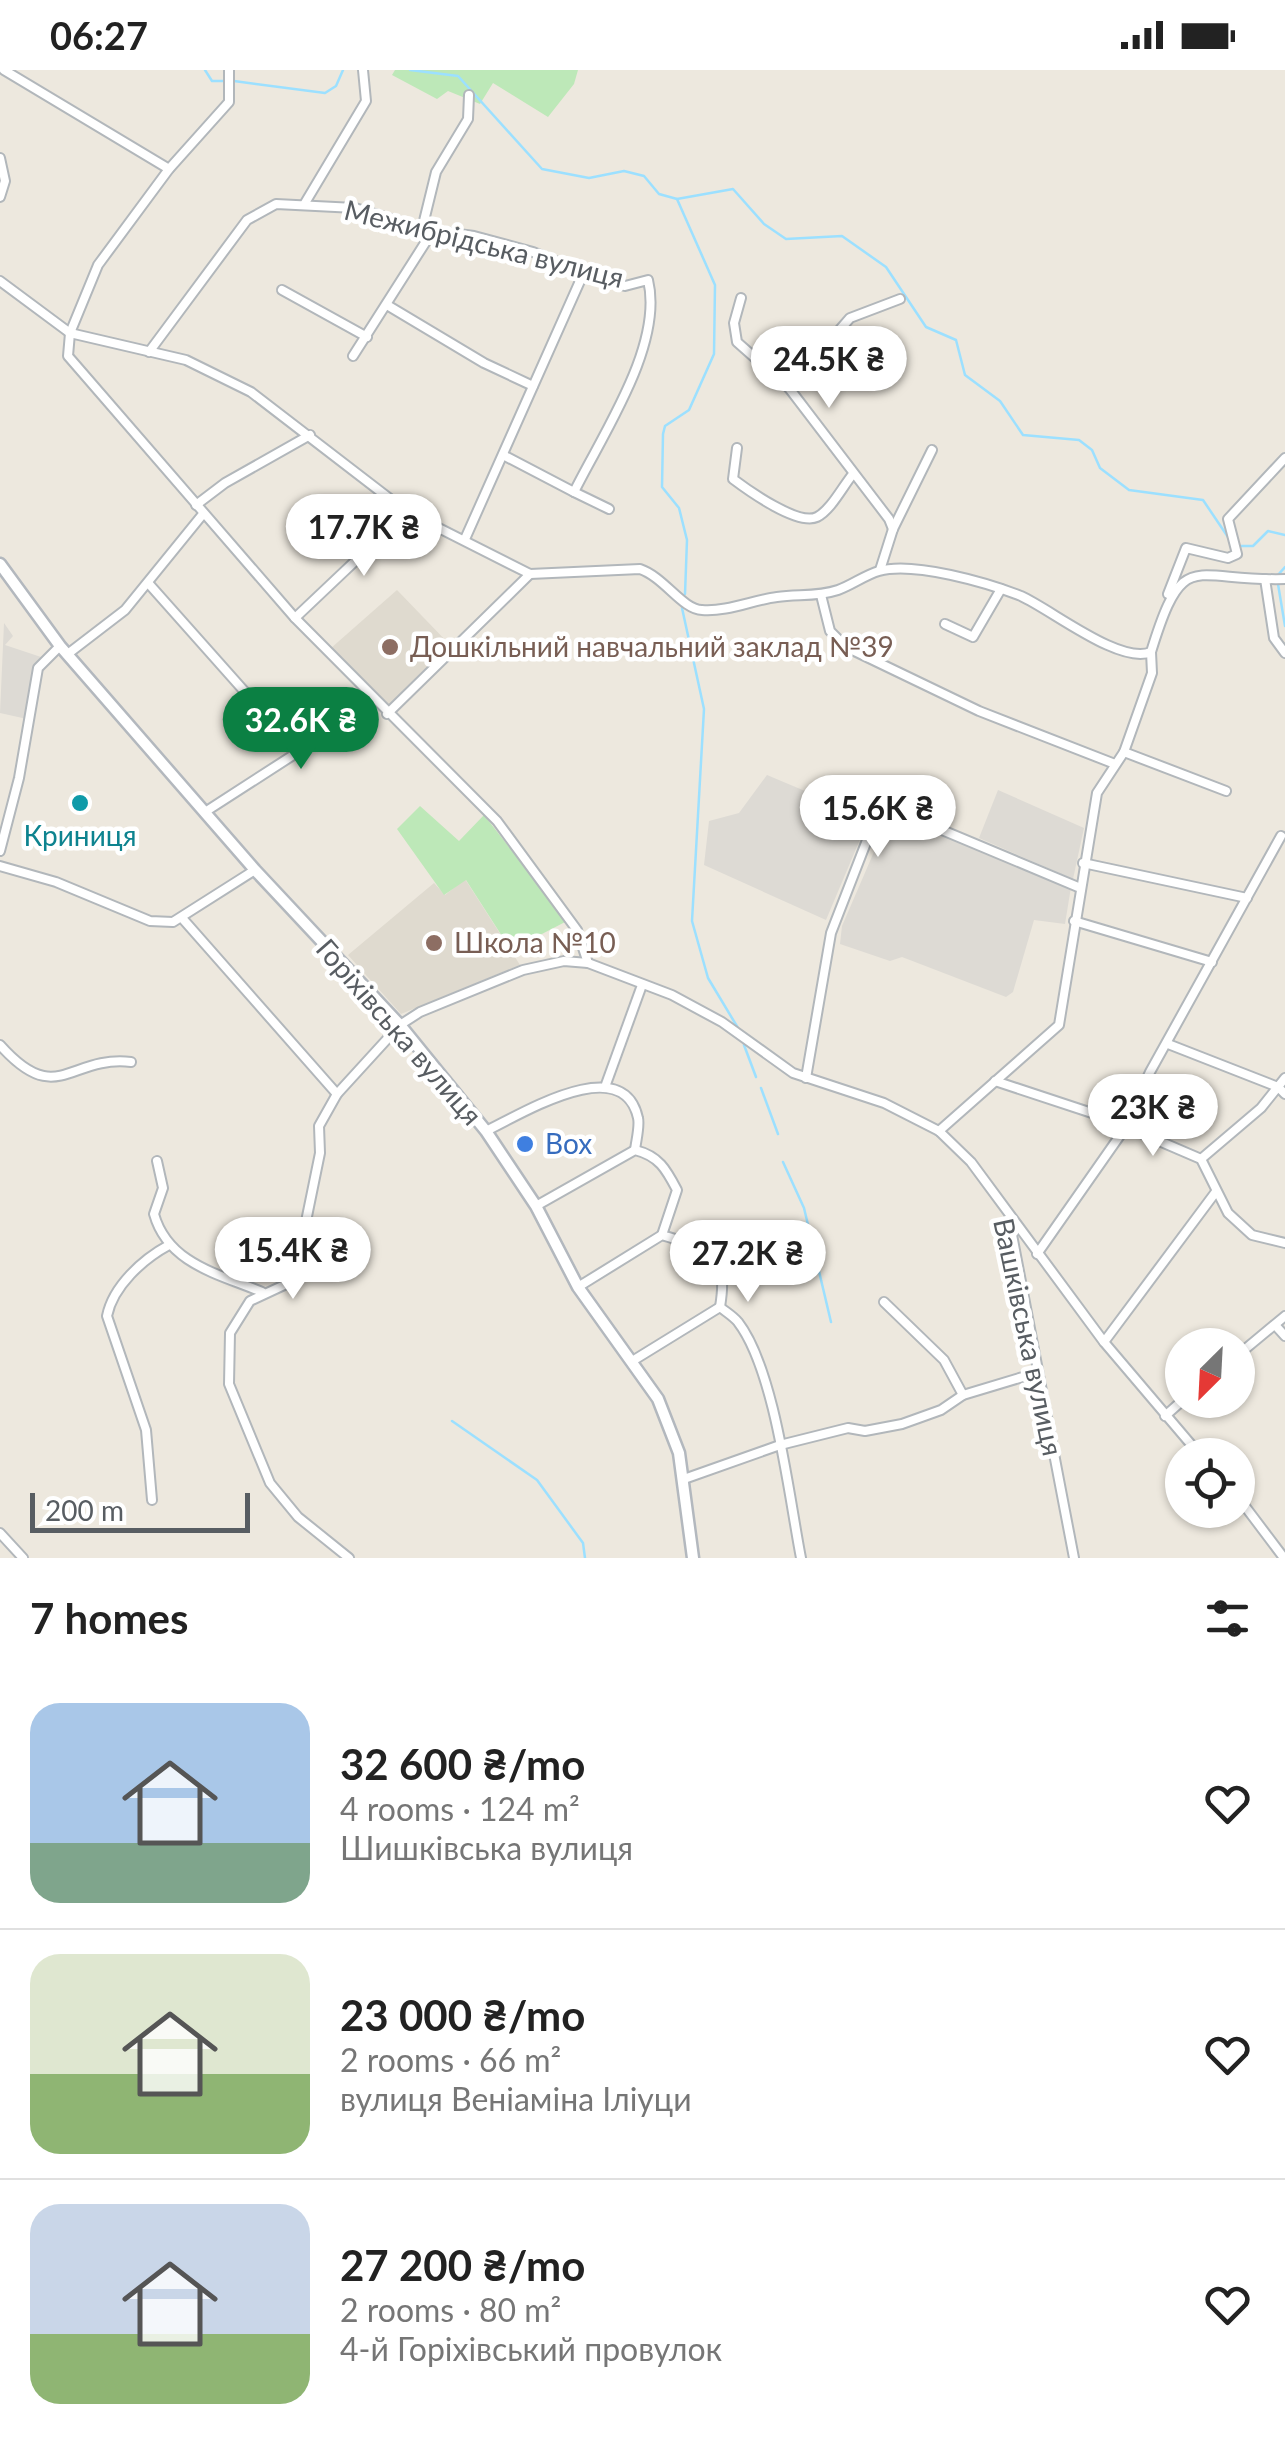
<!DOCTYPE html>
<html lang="en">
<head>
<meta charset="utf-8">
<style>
	:root { --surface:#fff; --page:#f6f6f6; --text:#222; --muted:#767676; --line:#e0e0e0; --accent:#0b8043 }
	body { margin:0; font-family:Lato,sans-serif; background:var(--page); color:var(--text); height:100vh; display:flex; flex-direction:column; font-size:38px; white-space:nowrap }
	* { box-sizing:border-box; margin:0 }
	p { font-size:32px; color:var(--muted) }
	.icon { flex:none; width:55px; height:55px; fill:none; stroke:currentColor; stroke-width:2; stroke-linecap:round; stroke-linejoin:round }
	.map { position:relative; height:1488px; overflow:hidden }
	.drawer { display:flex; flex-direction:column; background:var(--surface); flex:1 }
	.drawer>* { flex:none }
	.needle { width:65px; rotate:204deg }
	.controls { position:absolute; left:1165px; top:1258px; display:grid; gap:20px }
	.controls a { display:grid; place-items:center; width:90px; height:90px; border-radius:50%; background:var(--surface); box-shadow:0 2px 8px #0004; font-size:50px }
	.scale { position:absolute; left:30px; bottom:25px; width:220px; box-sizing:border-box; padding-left:10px; border:5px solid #585d62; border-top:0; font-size:28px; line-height:35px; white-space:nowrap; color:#585d62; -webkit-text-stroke:8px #fff; paint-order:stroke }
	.price { position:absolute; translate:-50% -85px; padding:0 22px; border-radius:35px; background:#fff; color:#222; font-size:32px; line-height:65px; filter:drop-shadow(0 2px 5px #0008) }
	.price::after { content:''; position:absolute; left:50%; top:60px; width:30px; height:22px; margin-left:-15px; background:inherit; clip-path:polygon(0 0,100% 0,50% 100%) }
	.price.active { background:var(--accent); color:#fff }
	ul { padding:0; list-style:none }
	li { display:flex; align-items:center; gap:30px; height:250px; padding:0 30px }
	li+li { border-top:2px solid var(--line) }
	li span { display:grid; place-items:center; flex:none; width:280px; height:200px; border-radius:30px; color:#555 }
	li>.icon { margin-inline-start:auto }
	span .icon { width:120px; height:120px; fill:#fffc; stroke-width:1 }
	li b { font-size:42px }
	h2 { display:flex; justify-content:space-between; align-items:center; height:120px; padding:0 30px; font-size:42px }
	.status { display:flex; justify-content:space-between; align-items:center; height:70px; padding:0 50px; background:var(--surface); direction:ltr }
	.status svg { height:28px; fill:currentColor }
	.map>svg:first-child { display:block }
</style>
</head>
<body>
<div class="status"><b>06:27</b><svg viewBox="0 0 49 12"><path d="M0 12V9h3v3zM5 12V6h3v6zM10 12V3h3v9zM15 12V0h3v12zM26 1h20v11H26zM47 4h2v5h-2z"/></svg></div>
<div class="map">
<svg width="1285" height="1488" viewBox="0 0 1285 1488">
	<rect width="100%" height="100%" fill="#ede8de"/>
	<!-- industrial -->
	<g fill="#dddad4">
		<path d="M4 553 13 566 5 575 44 588 27 649 0 643Z"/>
		<path d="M767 705 869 748 826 850 704 795 709 751 739 743Z"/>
		<path d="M998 720 1084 758 1073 809 979 768Z"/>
		<path d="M895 743 1071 817 1065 854 1034 850 1013 922 1006 927 902 887 890 891 840 874 842 856 889 747Z"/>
	</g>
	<!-- education -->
	<g fill="#dfdacf">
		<path d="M397 520 450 575 386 638 330 579Z"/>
		<path d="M465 809 520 895 401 944 348 885 434 813 445 825Z"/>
	</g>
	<!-- green -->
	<g fill="#bde8b8">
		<path d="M395 0H578L574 14 548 47 493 13 480 34 448 21 437 29 392 5Z"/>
		<path d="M420 736 459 771 484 745 567 851 511 880 466 810 444 825 397 759Z"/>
	</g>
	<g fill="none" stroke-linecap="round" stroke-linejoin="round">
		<!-- stream -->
		<g stroke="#9ce0ff" stroke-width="2.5">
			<path d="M205 0 212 11H226"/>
			<path d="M410 0 458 6 542 99 589 108 624 101 644 106 659 124 677 129 733 119 764 154 786 169 842 166 886 197 926 257 956 270 965 305 1000 331 1023 365 1079 370 1092 380 1100 398 1129 420 1203 430 1232 473"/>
			<path d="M234 11 325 23 336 16 343 0"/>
			<path d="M677 129 715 215 714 284 689 340 665 356 663 364 662 417 679 438 687 470 685 524"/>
			<path d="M1239 476H1253L1268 461 1285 465"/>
			<path d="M1277 506 1285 497"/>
			<path d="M1278 514 1285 556"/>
			<path d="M682 538 704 639 692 851 708 908 738 958"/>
			<path d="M744 975 756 1007"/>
			<path d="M761 1018 778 1064"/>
			<path d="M783 1092 804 1138 831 1252"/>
			<path d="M452 1351 537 1410 583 1473 585 1488"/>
		</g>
		<!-- street casing -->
		<g stroke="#b2b7bb" stroke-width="12">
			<g id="street">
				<path d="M4 0 169 99"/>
				<path d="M229 0V32L169 99 98 195 70 263 68 286 295 548 497 751 577 860 588 893"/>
				<path d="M0 88 5 111 0 127"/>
				<path d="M305 133 366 31 363 0"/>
				<path d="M422 159 436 102 468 49 469 25"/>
				<path d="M0 211 70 263 186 290 251 322 407 442 530 504 640 499C664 507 683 540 702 540 727 542 753 530 777 527 798 524 817 527 838 520 852 515 865 505 879 501 913 491 988 513 1021 526 1052 540 1120 595 1151 582 1184 475 1191 512 1285 509"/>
				<path d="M282 220 367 267"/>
				<path d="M741 228 734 253 737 272 789 318 889 449 893 459"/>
				<path d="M387 235 484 293 533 316"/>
				<path d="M149 282 247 150 276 134 355 138 427 160 474 166 533 182 604 211 625 216 648 210C664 275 602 365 574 422L503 385"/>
				<path d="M353 286 425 173 427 160"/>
				<path d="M789 318 850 248 900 229"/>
				<path d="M737 378 733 409C749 421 798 456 817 447 831 440 843 416 853 404"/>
				<path d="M574 422 609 439"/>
				<path d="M196 435 225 413 310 365"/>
				<path d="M465 469 584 202"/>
				<path d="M880 500 893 459 932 380"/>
				<path d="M1265 509 1274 568 1285 583"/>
				<path d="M149 514 245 622 230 646 235 655"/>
				<path d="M1168 524 1186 478 1228 488 1237 484 1228 449 1285 388"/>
				<path d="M821 525 830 561 846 577 979 641 1115 694"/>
				<path d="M295 548 407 442"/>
				<path d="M945 554 973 567 1001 519"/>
				<path d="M69 583 125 540 203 444"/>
				<path d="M387 644 530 504"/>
				<path d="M1124 682 1226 721"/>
				<path d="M205 742 346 651 369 627"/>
				<path d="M0 781 19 708 38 598 60 576"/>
				<path d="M1083 793 1247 828"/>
				<path d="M0 796 56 812 150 851 173 852 255 800"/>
				<path d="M182 848 337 1024"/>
				<path d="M1074 851 1212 892"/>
				<path d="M1168 974 1278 1017 1285 1024"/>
				<path d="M0 975C57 1039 69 985 131 992"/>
				<path d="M806 1008 831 863 876 747 887 737 1078 817"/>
				<path d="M995 1011 1101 1046 1201 1089 1228 1143 1252 1165 1285 1173"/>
				<path d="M605 1017 642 915"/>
				<path d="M486 1061C520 1045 623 980 638 1048 640 1056 636 1071 635 1080"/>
				<path d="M939 1061 1059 955 1097 723 1124 682 1152 603 1151 582"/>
				<path d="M1201 1089 1261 1038 1285 1008"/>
				<path d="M157 1091 163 1118 154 1144C168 1194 219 1204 262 1222"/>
				<path d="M536 1136 635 1080C659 1086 666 1099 677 1120L662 1165"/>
				<path d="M1009 1149 1074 1488"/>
				<path d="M1037 1184 1121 1064 1150 1002 1281 766"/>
				<path d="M578 1217 662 1165C710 1180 729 1183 720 1237"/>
				<path d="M884 1232 944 1290 963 1325"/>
				<path d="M1275 1255 1285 1266"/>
				<path d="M1104 1272 1215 1123"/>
				<path d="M1238 1285 1285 1246"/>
				<path d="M634 1290 720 1237C726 1242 733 1246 738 1252 775 1300 789 1427 801 1488"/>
				<path d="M1165 1346 1183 1330"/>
				<path d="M684 1409 780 1375 848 1358 865 1361 902 1354 941 1340 963 1325 1036 1303"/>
				<path d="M1238 1427 1284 1488"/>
				<path d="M152 1430 146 1360 107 1246C113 1216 143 1189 169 1175"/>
				<path d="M0 1463 23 1488"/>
				<path d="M349 1488 298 1447 270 1413 229 1314 230 1263 250 1231 295 1210 302 1201 306 1188 303 1166 320 1083 319 1056 337 1024 400 955 420 942 523 900 564 891 588 893 672 925 722 952 793 1003 884 1033 939 1061 971 1092 1104 1272 1200 1385"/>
			</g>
		</g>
		<!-- secondary casing -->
		<g stroke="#b3b8be" stroke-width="15">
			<path id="secondary" d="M0 494 60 576 255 800 400 955 486 1061 536 1136 578 1217 658 1329 679 1383 693 1488"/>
		</g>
		<!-- street -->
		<use href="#street" stroke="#fff" stroke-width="8"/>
		<!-- secondary -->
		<use href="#secondary" stroke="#fff" stroke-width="10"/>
	</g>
	<!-- markers -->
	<g fill="#8d6e63" stroke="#fff" stroke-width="4">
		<circle cx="390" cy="577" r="10"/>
		<circle cx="434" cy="873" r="10"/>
	</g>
	<circle fill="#0f9aa8" stroke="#fff" stroke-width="4" cx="80" cy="733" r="10"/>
	<circle fill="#3f7fe0" stroke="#fff" stroke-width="4" cx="525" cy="1074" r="10"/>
	<g text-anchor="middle" stroke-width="9" stroke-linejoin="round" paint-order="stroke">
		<!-- street labels -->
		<g font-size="28" fill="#585d62" stroke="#fff">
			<text transform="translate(484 174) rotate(14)" y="10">Межибрідська вулиця</text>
			<text transform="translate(399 962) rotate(49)" y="10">Горіхівська вулиця</text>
			<text transform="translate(1028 1267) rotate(78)" y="10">Вашківська вулиця</text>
		</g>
		<!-- education labels -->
		<g font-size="28" fill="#785e54" stroke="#fff" text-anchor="start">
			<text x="410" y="587">Дошкільний навчальний заклад №39</text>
			<text x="454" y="883">Школа №10</text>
		</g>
		<!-- culture labels -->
		<g font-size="28" fill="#0d838f" stroke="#fff">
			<text x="80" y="776">Криниця</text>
		</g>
		<!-- shop labels -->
		<g font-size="28" fill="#366cbe" stroke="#fff" text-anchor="start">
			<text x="545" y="1084">Box</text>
		</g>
	</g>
</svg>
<div class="controls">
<a><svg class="needle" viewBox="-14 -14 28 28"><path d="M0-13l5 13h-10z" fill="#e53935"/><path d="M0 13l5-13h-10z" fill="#767676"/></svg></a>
<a><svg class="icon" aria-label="locate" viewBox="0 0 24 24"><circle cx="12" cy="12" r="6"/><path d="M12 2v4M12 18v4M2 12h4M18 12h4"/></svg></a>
</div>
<div class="scale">200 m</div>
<b class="price" style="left:829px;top:341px">24.5K ₴</b>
<b class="price" style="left:364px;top:509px">17.7K ₴</b>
<b class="price active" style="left:301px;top:702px">32.6K ₴</b>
<b class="price" style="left:878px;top:790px">15.6K ₴</b>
<b class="price" style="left:1153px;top:1089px">23K ₴</b>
<b class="price" style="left:293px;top:1232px">15.4K ₴</b>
<b class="price" style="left:748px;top:1235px">27.2K ₴</b>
</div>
<section class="drawer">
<h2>7 homes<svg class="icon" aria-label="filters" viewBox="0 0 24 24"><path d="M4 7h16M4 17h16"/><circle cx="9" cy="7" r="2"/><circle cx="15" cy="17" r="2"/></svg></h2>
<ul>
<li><span style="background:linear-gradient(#a9c7e8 70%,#7fa58c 0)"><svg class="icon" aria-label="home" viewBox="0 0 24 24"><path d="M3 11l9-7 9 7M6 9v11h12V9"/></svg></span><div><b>32 600 ₴/mo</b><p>4 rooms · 124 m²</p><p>Шишківська вулиця</p></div><svg class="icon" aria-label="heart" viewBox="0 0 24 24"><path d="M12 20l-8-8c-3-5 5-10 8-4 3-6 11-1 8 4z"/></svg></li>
<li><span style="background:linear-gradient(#dfe7d0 60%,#8fb573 0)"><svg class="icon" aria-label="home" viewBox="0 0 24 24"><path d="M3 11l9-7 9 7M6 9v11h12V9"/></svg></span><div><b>23 000 ₴/mo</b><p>2 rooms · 66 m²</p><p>вулиця Веніаміна Іліуци</p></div><svg class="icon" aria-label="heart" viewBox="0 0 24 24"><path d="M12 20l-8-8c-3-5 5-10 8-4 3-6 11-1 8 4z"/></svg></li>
<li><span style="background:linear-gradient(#c9d6e8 65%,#8fb573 0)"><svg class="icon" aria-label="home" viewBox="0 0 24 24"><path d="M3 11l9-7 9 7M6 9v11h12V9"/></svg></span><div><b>27 200 ₴/mo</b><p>2 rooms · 80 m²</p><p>4-й Горіхівський провулок</p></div><svg class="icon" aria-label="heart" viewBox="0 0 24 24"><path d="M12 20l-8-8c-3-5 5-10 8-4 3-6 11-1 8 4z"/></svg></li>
</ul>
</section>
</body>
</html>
